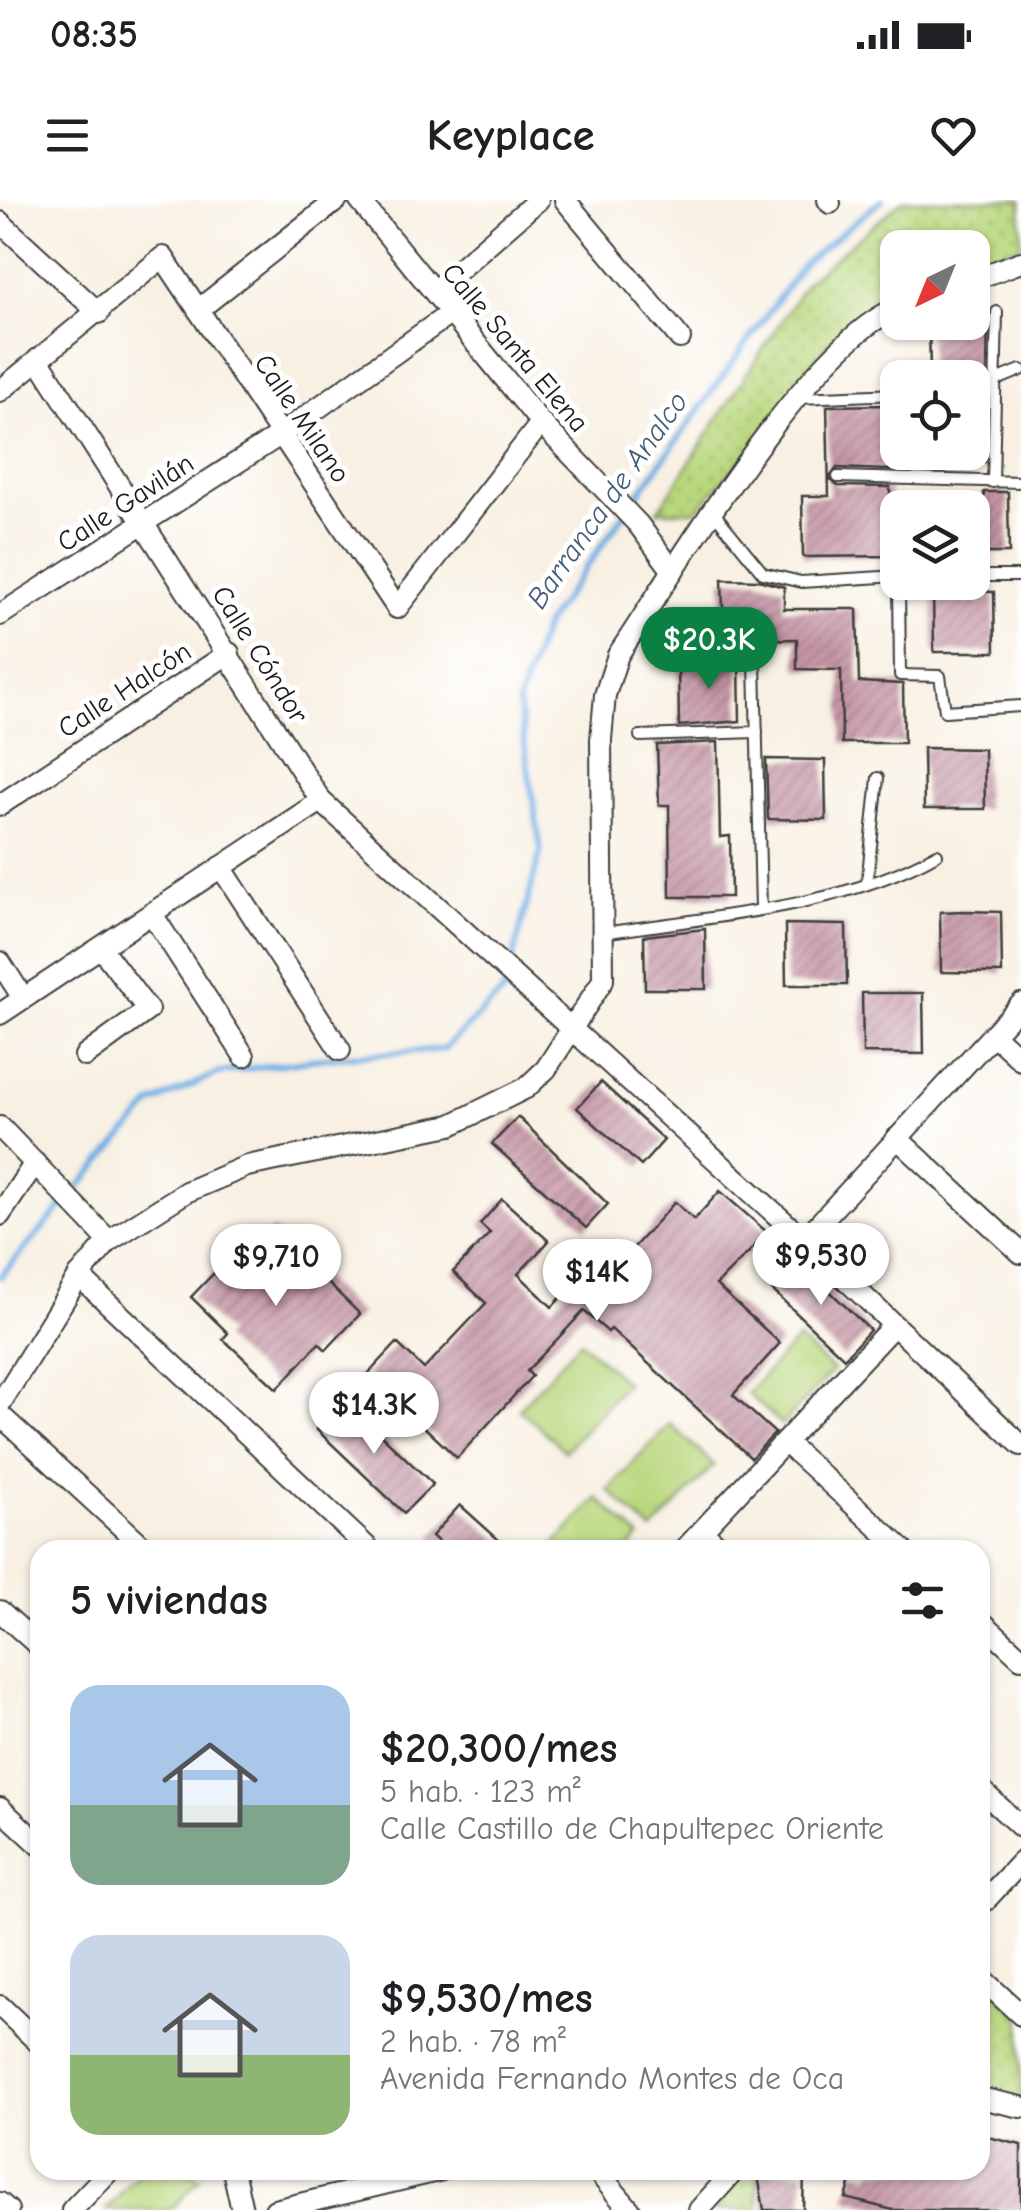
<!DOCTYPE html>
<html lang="es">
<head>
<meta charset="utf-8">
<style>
	:root { --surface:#fff; --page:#f6f6f6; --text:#202124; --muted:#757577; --accent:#0b8043 }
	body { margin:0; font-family:"Comic Neue",sans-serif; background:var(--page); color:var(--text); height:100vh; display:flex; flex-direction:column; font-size:38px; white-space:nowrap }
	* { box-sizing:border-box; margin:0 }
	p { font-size:32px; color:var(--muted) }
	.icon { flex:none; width:55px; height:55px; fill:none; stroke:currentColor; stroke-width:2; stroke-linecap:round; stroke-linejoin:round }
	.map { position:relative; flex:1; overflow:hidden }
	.details { position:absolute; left:30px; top:1340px; width:960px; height:640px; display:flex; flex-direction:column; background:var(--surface); border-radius:30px; box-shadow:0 2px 8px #0004 }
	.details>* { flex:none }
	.needle { width:65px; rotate:223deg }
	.controls { position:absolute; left:880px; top:30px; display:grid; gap:20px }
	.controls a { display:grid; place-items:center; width:110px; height:110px; border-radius:20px; background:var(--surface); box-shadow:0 2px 8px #0004; font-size:50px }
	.price { position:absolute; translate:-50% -85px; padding:0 22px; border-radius:35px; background:#fff; color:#222; font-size:32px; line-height:65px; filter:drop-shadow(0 2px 5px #0008) }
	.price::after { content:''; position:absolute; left:50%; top:60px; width:30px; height:22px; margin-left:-15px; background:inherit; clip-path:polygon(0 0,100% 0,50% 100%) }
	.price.selected { background:var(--accent); color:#fff }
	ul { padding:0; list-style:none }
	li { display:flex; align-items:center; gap:30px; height:250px; padding:0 40px }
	li span { display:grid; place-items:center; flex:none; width:280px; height:200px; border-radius:30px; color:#555 }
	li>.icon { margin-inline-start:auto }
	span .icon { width:120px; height:120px; fill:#fffc; stroke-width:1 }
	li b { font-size:42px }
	h2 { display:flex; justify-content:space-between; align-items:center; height:120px; padding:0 40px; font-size:42px }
	.status { display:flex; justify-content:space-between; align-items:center; height:70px; padding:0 50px; background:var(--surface); direction:ltr }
	.status svg { height:28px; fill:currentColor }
	header { display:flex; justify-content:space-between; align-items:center; height:130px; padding:0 40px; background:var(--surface); font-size:45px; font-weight:800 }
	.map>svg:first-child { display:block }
</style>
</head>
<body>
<div class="status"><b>08:35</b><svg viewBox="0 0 49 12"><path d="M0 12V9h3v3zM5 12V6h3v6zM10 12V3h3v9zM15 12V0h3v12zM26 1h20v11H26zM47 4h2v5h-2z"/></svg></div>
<header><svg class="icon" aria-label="menu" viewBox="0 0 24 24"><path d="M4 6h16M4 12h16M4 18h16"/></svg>Keyplace<svg class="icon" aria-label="heart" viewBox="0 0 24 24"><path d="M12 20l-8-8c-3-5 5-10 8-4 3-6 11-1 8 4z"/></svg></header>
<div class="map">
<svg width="1021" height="2010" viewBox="0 0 1021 2010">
	<defs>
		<pattern id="park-dots" width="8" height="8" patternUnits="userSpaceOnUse" patternTransform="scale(2.5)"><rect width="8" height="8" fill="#b9d77d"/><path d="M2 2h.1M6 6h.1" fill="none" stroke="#9eb86b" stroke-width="1.8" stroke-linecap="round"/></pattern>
		<pattern id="building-hatch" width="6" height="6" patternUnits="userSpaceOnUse" patternTransform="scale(2.5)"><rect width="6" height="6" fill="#c696a6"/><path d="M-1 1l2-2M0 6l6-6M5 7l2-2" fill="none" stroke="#a07a86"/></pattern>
	</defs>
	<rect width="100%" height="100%" fill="#fff"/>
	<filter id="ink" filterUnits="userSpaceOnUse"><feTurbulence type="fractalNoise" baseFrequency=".01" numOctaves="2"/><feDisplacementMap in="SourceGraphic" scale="20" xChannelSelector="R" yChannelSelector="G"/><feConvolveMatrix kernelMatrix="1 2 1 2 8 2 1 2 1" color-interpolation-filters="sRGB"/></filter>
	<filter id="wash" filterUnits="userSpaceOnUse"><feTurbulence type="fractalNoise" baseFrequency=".0048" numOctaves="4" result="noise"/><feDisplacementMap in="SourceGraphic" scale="40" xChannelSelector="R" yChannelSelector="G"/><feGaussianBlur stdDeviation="2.25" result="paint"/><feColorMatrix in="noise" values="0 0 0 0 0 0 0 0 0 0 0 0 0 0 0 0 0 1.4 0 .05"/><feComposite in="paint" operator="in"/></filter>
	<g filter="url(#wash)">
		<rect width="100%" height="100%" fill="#f8f0e2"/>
		<!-- park -->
		<g fill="url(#park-dots)" stroke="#6a7a4c" stroke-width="2.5">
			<path d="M903 0H1021V46L973 60 972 48H898L897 84 827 145 757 242 696 311H658L807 81Z"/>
			<path d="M980 1777 1021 1816V1907L980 1898Z"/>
			<path d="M746 1970H757L758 2010H713Z"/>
		</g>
		<!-- pitch -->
		<g fill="#b9d77d" stroke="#6a7a4c" stroke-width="2.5">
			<path d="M798 1139 833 1170 782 1225 747 1193Z"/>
			<path d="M580 1141 626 1183 565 1251 519 1209Z"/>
			<path d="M670 1224 714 1265 652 1331 608 1290Z"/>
			<path d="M597 1298 640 1337 628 1350H550Z"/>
			<path d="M141 1970H189L200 1979 171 2010H106Z"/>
		</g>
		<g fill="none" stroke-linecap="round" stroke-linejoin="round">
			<!-- stream -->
			<g stroke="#72afe4" stroke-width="6">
				<path d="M511 765 541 650 518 502 545 425 803 64 882 0"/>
				<path d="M0 1077 152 904 218 873 325 858 444 849 504 791 508 777"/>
			</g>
		</g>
		<g id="blocks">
			<!-- building -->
			<g fill="url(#building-hatch)">
				<path d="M972 111H988L987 175 972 180V171L968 170 930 171 929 122H972Z"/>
				<path d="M986 194 985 262H972V199Z"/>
				<path d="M889 205 890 270 837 268 829 278 838 286 890 287V296H898V356L803 357 802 296H829L827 206Z"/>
				<path d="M984 292H1008L1009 353H985Z"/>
				<path d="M722 379 758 380 784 387V409H857L859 482 903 484 904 543H842L841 470 797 469V439L724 440Z"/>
				<path d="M957 391 994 392 995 452H934L933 392Z"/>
				<path d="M678 460H739L740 521 679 526Z"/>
				<path d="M718 542 720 637 730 636 731 697H670L669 605H659L657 545Z"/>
				<path d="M923 548 984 549 985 609H924Z"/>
				<path d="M766 559 825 560 826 620 768 619Z"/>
				<path d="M964 711 1001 712 1002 773 941 772 940 712Z"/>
				<path d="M785 724 846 725 847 785H786Z"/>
				<path d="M705 729 706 789H645L644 736Z"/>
				<path d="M862 793H923L924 854 863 853Z"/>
				<path d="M601 882 664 940 641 966 577 908Z"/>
				<path d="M518 917 608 1004 586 1028 492 944Z"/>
				<path d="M720 991 768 1033 716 1085 780 1143 733 1195 775 1233 751 1258 611 1129 608 1132 584 1111 527 1171 532 1176 457 1258 368 1174 397 1143 424 1169 486 1103 453 1072 490 1033 480 1024 502 999 549 1041 518 1074 552 1107 589 1068 603 1081 675 1002 694 1020Z"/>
				<path d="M273 1030 360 1114 326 1150 319 1143 277 1189 223 1139 228 1133 191 1097 214 1073 223 1081Z"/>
				<path d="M802 1057 819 1073 815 1077 870 1130 844 1158 772 1090Z"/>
				<path d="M344 1200 433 1284 404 1313 316 1229Z"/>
				<path d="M460 1305 510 1350H447L432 1336Z"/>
				<path d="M984 1936 1021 1945V2010H893L846 1998 854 1971 871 1975 872 1970H980Z"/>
				<path d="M757 1970 804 1973 803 2010H764Z"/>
			</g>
		</g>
	</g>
	<g filter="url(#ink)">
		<use href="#blocks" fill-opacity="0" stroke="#3d3c3a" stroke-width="2.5"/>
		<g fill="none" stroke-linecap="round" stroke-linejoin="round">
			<!-- service casing -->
			<g stroke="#3d3c3a" stroke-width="14">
				<g id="service">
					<path d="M972 190 1021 170"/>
					<path d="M799 198 898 194"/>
					<path d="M838 277 1021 282"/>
					<path d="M993 282 997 112"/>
					<path d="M714 313 763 373 801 382 898 376"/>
					<path d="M972 376H1021"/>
					<path d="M899 382 900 475 940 476 945 511 1021 506"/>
					<path d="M755 462 761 708"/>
					<path d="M640 536 757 532"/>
					<path d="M867 684 878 578"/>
					<path d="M604 733C713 716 839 709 937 654"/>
				</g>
			</g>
			<!-- minor casing -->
			<g stroke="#3d3c3a" stroke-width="24">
				<g id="minor">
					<path d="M359 0 541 223 638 324 673 371"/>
					<path d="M565 0 680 138"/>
					<path d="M828 0 830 3"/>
					<path d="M0 22 99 113"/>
					<path d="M972 80 1021 62"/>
					<path d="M434 91 538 0"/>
					<path d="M198 110 337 0"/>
					<path d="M38 159 321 601 804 1040 1021 1245"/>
					<path d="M0 191 163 57 397 408 541 223"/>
					<path d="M0 415 280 235 451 113"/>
					<path d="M0 605 229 453"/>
					<path d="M221 667 340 850"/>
					<path d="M152 714 244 856"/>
					<path d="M0 762 23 798"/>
					<path d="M0 814 321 601"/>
					<path d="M993 834 1021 860"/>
					<path d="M85 856 148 810 101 748"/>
					<path d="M0 927 109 1041"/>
					<path d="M897 938 1021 1053"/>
					<path d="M0 1015 35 963"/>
					<path d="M804 1040 1021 804"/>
					<path d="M79 1076 370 1350"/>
					<path d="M0 1204 79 1076 109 1041 186 992 247 966 451 925 526 888 546 869 603 780 601 539 605 495 618 455C673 373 812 139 898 108"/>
					<path d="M0 1215 147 1350"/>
					<path d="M785 1242 903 1350"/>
					<path d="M702 1331 723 1350"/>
					<path d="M684 1350 892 1127"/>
					<path d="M0 1411 40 1447"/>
					<path d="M980 1420 1021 1458"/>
					<path d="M980 1589 1021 1627"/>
					<path d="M0 1608 40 1645"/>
					<path d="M980 1706 1021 1662"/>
					<path d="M980 1777 1021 1815"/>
					<path d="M0 1806 40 1844"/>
					<path d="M980 1898 1021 1907"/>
					<path d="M233 1970 242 2010"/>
					<path d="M596 1970 630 2010"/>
					<path d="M0 2003 8 2010"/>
					<path d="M72 2010 110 1970"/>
					<path d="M275 2010 442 1970"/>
					<path d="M699 2010 735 1970"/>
				</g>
			</g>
			<!-- service -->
			<use href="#service" stroke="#fff" stroke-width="10"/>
			<!-- minor -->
			<use href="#minor" stroke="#fff" stroke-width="20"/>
		</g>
	</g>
	<g text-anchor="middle" stroke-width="10" stroke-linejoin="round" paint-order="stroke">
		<!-- street labels -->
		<g font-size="28" fill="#1c1c1c" stroke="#fff">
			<text transform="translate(516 147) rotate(50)" y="10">Calle Santa Elena</text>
			<text transform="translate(303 218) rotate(56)" y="10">Calle Milano</text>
			<text transform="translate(125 302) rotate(-33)" y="10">Calle Gavilán</text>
			<text transform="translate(261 454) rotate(58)" y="10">Calle Cóndor</text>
			<text transform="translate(124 489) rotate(-33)" y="10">Calle Halcón</text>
		</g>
		<!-- water labels -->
		<g font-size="30" font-style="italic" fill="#435e76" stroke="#fff">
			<text transform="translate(607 300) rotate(-55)" y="10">Barranca de Analco</text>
		</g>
	</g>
</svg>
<div class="controls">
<a><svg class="needle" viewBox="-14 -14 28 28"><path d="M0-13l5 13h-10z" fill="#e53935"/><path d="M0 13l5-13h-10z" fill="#757577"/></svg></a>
<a><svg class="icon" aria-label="locate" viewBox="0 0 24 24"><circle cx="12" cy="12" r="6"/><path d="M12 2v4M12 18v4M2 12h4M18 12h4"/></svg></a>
<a><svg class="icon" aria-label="layers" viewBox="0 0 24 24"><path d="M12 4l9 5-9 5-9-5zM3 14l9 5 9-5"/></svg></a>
</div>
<b class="price selected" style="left:709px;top:492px">$20.3K</b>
<b class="price" style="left:821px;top:1108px">$9,530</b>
<b class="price" style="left:276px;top:1109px">$9,710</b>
<b class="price" style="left:597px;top:1124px">$14K</b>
<b class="price" style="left:374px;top:1257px">$14.3K</b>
<section class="details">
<h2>5 viviendas<svg class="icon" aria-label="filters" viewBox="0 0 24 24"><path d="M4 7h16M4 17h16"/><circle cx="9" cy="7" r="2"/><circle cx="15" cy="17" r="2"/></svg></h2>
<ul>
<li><span style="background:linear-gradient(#a9c7e8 60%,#7fa58c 0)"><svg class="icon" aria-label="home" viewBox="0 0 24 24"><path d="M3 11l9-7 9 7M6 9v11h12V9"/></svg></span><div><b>$20,300/mes</b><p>5 hab. · 123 m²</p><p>Calle Castillo de Chapultepec Oriente</p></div></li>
<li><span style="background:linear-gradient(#c9d6e8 60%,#8fb573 0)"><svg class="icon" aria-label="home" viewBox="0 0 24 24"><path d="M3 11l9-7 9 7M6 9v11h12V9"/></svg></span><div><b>$9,530/mes</b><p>2 hab. · 78 m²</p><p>Avenida Fernando Montes de Oca</p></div></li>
</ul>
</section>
</div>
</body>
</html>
